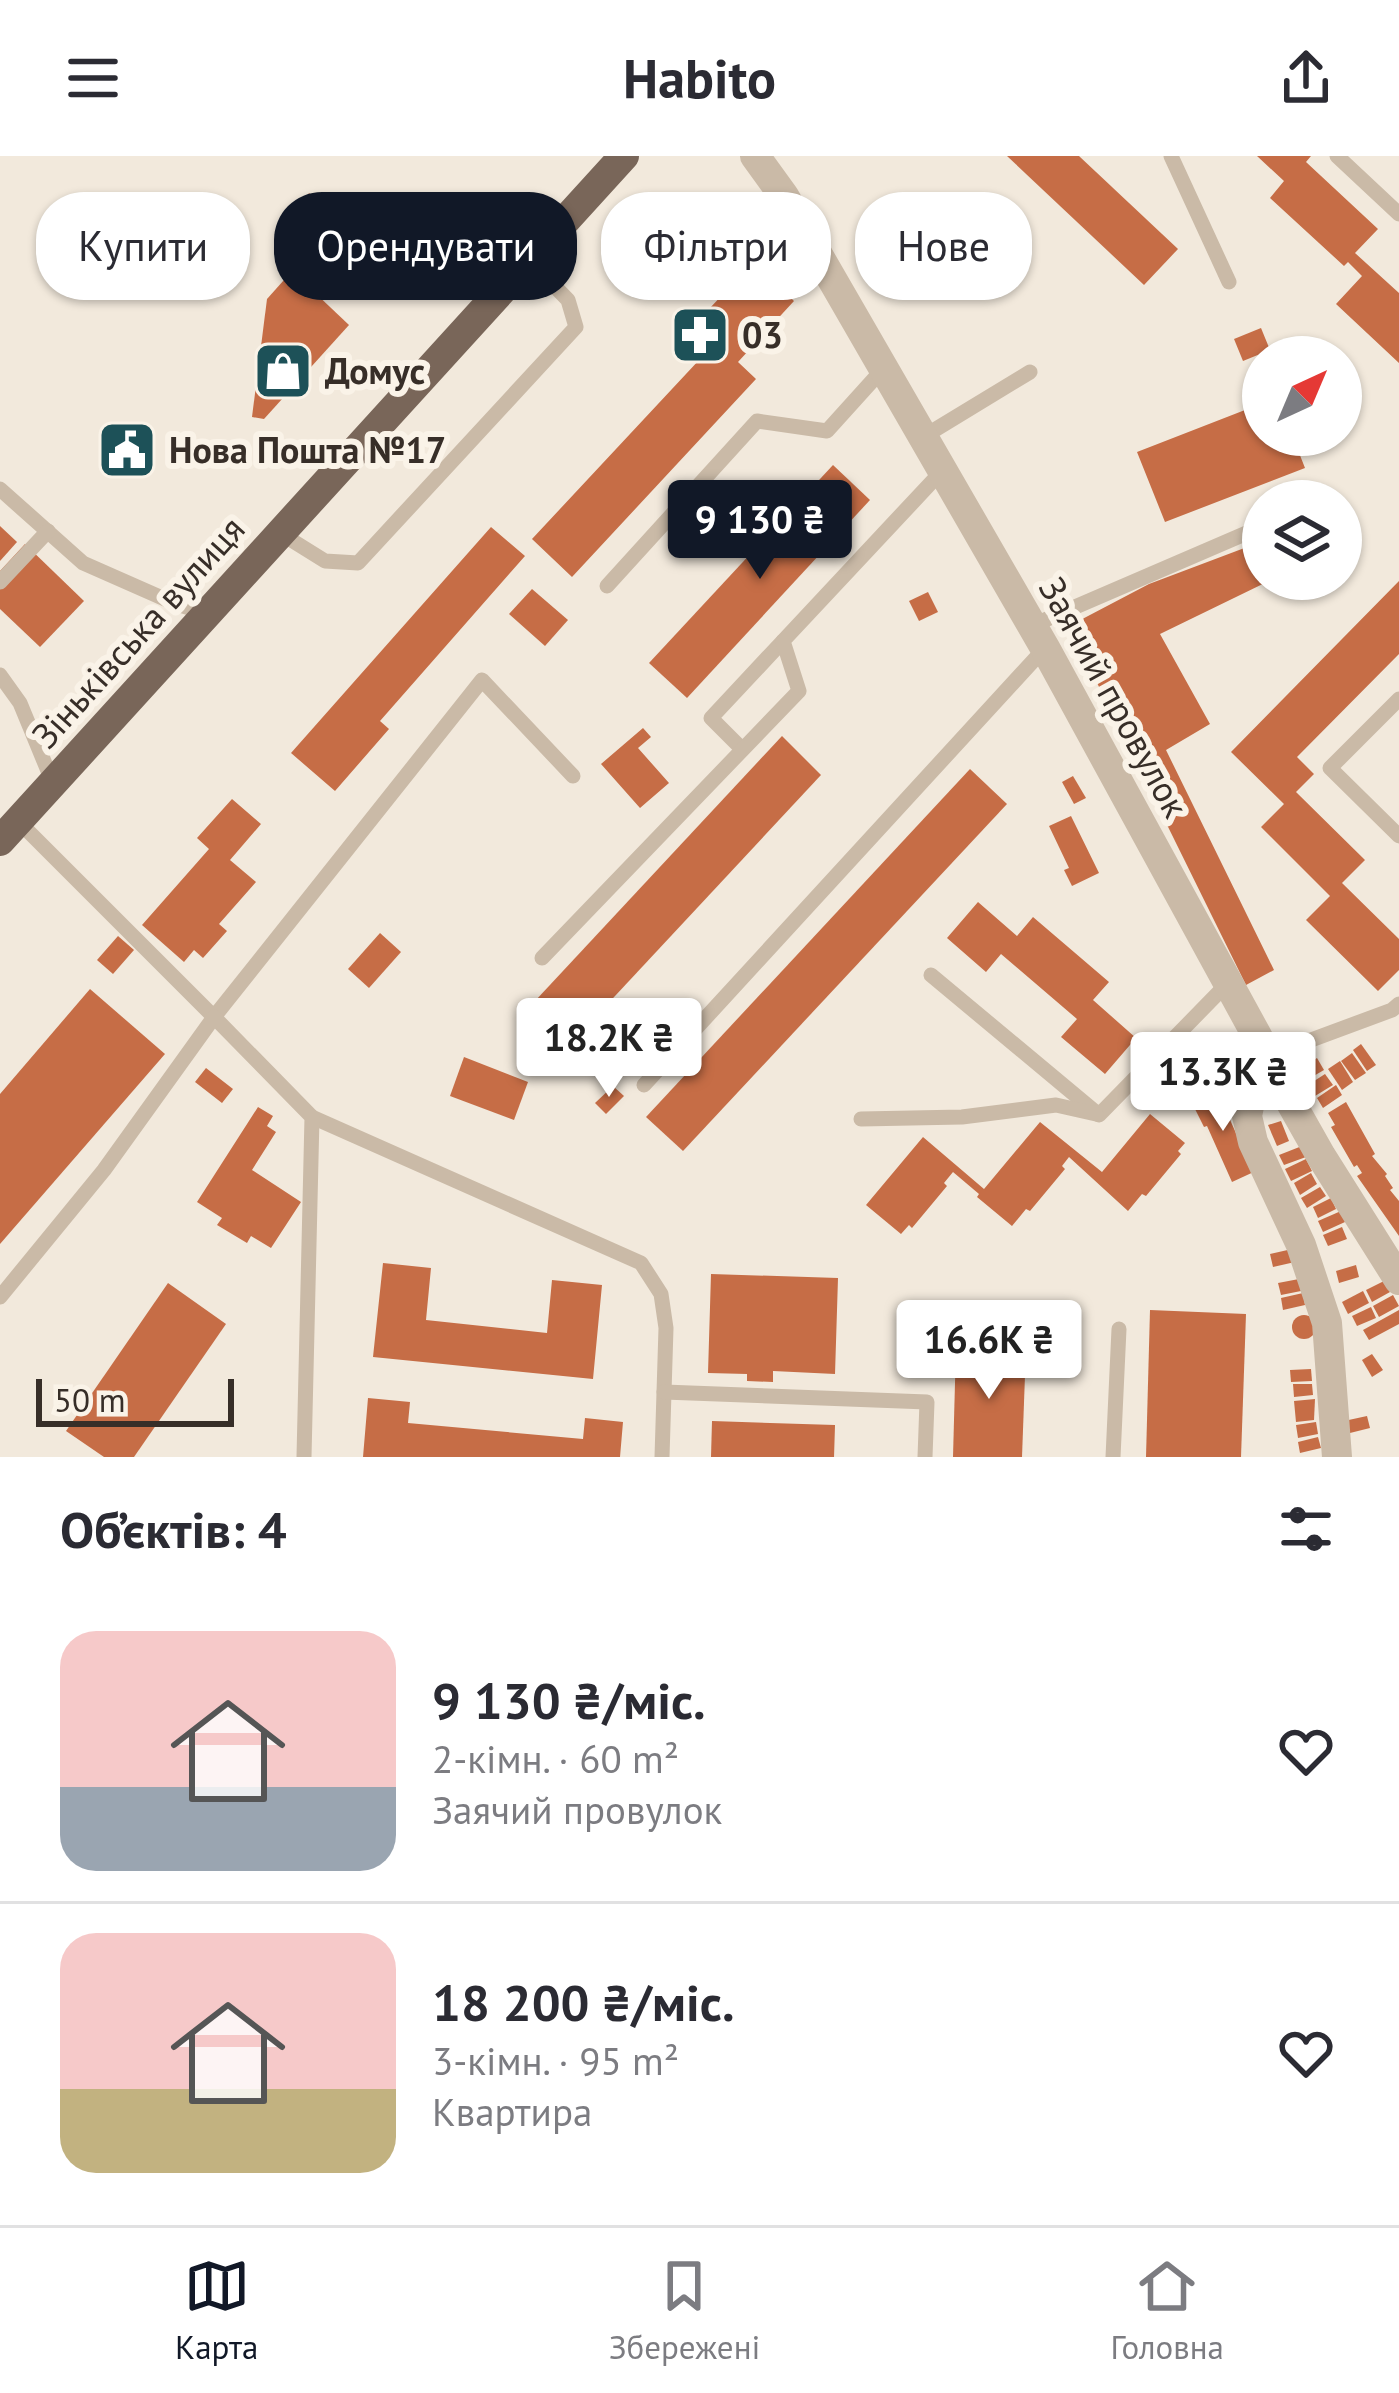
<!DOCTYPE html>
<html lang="uk">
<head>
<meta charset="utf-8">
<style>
	:root { --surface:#fff; --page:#f2f2f3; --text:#2b2b33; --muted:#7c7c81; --line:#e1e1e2; --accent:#111827 }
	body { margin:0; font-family:"PT Sans",sans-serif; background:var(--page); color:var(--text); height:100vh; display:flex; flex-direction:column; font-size:45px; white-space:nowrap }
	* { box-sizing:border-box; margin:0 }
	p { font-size:39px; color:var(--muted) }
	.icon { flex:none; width:66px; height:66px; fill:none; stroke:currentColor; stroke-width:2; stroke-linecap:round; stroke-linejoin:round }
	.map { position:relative; height:1301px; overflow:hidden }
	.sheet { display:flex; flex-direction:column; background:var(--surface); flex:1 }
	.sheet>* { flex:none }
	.top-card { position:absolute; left:36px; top:36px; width:1329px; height:108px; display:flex; gap:24px }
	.needle { width:78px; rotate:44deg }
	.fabs { position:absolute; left:1242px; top:180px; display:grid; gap:24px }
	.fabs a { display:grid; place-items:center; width:120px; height:120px; border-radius:50%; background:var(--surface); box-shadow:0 3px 9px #0004; font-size:60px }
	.scale { position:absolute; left:36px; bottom:30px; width:198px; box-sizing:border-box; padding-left:12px; border:6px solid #372e28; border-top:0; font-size:33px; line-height:42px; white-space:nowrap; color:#372e28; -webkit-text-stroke:9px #faf3e8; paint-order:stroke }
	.price { position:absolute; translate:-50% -102px; padding:0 27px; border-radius:12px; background:#fff; color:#222; font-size:39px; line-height:78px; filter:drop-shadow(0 3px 6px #0008) }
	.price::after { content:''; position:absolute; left:50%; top:72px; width:36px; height:27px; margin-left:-18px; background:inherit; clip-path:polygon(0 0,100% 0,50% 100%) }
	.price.active { background:var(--accent); color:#fff }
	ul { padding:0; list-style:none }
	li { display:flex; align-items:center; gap:36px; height:300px; padding:0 60px }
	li+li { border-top:3px solid var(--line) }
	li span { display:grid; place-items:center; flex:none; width:336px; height:240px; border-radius:36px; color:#555 }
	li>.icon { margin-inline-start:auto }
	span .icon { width:144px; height:144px; fill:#fffc; stroke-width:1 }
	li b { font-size:51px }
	h2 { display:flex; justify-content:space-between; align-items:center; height:144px; padding:0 60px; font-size:51px }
	.chip { padding:0 42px; border-radius:48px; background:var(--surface); box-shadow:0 3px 9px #0004; font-size:42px; line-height:108px }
	.chip.active { background:var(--accent); color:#fff }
	header { display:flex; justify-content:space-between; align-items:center; height:156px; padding:0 60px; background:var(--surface); font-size:54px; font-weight:800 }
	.tab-bar { display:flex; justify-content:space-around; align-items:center; height:168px; border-top:3px solid var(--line); background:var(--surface); font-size:33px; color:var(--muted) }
	.tab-bar a { display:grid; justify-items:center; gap:6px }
	.tab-bar .active { color:var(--accent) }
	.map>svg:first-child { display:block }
</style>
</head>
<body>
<header><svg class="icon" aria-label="menu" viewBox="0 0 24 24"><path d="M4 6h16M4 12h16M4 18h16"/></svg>Habito<svg class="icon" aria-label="share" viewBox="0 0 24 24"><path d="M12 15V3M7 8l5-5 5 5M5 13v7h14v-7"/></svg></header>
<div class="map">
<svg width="1399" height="1301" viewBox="0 0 1399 1301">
	<rect width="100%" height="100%" fill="#f2e9dc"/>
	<!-- building -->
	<g fill="#c66d46">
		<path d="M1007 0H1079L1178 93 1144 129Z"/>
		<path d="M1257 0H1311L1306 6 1378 73 1355 97 1399 137V207L1336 148 1362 120 1348 106 1344 110 1270 42 1284 25Z"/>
		<path d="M309 37 383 104 347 144 282 84Z"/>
		<path d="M753 106 794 145 738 206 756 223 572 421 532 383 700 203 680 184Z"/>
		<path d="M292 115 349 169 264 263 252 261 267 143Z"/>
		<path d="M1261 172 1270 194 1243 205 1234 183Z"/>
		<path d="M1263 247V279H1292L1305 312 1165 366 1137 296Z"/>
		<path d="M833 309 870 344 687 542 649 507Z"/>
		<path d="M0 370 17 386 0 405Z"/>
		<path d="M491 371 525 400 380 565 389 573 335 635 291 597Z"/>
		<path d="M1263 385V423H1273L1160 478 1210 568 1166 594 1274 814 1246 829 1069 470 1149 428Z"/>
		<path d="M25 388 84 445 40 491 0 453V415Z"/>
		<path d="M1399 425V498L1297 601 1314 618 1296 636 1365 704 1342 727 1399 783V814L1378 835 1306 764 1330 740 1261 671 1284 648 1231 596Z"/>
		<path d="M532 433 568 464 545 490 509 458Z"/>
		<path d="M928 436 938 456 919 465 909 445Z"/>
		<path d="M643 572 651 581 638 592 669 627 640 652 601 608Z"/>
		<path d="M782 580 821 619 574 884 535 845Z"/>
		<path d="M970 613 1007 648 683 995 646 961Z"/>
		<path d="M1073 620 1086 642 1074 648 1062 626Z"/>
		<path d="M232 643 261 668 230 704 256 726 219 768 227 775 203 802 194 794 184 806 142 769 209 693 197 682Z"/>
		<path d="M1071 660 1099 717 1072 730 1064 714 1069 712 1049 670Z"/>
		<path d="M978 746 1017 780 1033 761 1109 826 1093 844 1136 882 1105 918 1061 881 1077 863 1001 798 986 816 947 782Z"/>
		<path d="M380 777 401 796 369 832 348 813Z"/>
		<path d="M118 780 134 794 113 818 97 804Z"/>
		<path d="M90 833 165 898 0 1088V938Z"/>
		<path d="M1361 888 1376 909 1367 915 1353 894Z"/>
		<path d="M1352 897 1366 917 1355 924 1341 905Z"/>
		<path d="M464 901 528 926 514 964 450 940Z"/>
		<path d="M1317 902 1324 914 1305 925 1298 914Z"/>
		<path d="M1340 905 1353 926 1342 934 1328 913Z"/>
		<path d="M206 912 233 933 222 947 195 926Z"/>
		<path d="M1325 918 1333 929 1315 940 1308 929Z"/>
		<path d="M1336 929 1342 939 1323 952 1317 942Z"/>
		<path d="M613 930 624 940 606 958 595 947Z"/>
		<path d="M1215 930 1239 984 1258 1014 1232 1026 1207 970 1204 971 1190 943Z"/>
		<path d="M1346 946 1375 998 1372 1000 1387 1018 1385 1020 1393 1032 1390 1034 1399 1045V1080L1357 1020 1362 1017 1357 1009 1354 1011 1331 971 1335 969 1328 957Z"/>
		<path d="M258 951 273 960 267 970 276 976 252 1014 301 1046 271 1092 251 1080 247 1087 217 1069 222 1062 197 1046Z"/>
		<path d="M1150 958 1185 987 1178 995 1181 998 1146 1040 1142 1038 1128 1055 1069 1001 1062 1010 1065 1013 1030 1055 1026 1053 1012 1070 977 1041 979 1038 953 1016 944 1027 947 1030 912 1072 909 1069 901 1078 866 1049 923 981 984 1033 1040 966 1102 1016Z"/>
		<path d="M1281 965 1289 985 1277 990 1268 969Z"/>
		<path d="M1302 990 1306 1001 1284 1009 1279 999Z"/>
		<path d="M1306 1003 1312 1015 1291 1025 1285 1013Z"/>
		<path d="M1311 1017 1317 1028 1300 1039 1294 1027Z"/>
		<path d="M1320 1031 1326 1040 1307 1052 1301 1042Z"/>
		<path d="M1331 1042 1336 1053 1318 1062 1313 1051Z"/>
		<path d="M1341 1055 1345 1066 1323 1076 1318 1065Z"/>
		<path d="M1342 1071 1347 1083 1328 1090 1323 1079Z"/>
		<path d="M1292 1093 1295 1106 1273 1111 1270 1098Z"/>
		<path d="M383 1107 431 1112 426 1164 547 1177 552 1124 602 1129 593 1223 373 1201Z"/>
		<path d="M1356 1109 1359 1121 1339 1127 1336 1115Z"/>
		<path d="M711 1118 838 1122 835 1218 773 1215V1226L747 1225V1218L708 1217Z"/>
		<path d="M1299 1123 1301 1135 1281 1139 1278 1127Z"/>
		<path d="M1384 1125 1390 1136 1372 1146 1366 1134Z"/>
		<path d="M168 1127 226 1168 134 1301H104L66 1275Z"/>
		<path d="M1363 1135 1369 1147 1348 1158 1342 1146Z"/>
		<path d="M1303 1137 1305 1149 1283 1154 1281 1142Z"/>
		<path d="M1393 1139 1399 1150 1379 1161 1373 1150Z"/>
		<path d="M1371 1151 1376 1162 1357 1170 1352 1160Z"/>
		<path d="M1150 1154 1246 1158 1241 1301H1146Z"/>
		<path d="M1399 1154V1168L1369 1184 1363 1174Z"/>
		<circle cx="1304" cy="1171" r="12"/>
		<path d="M956 1190 1026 1192 1022 1301H953Z"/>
		<path d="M1372 1198 1383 1214 1372 1221 1362 1204Z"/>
		<path d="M1311 1213 1312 1225 1291 1226 1290 1214Z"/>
		<path d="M1293 1228H1312L1313 1239 1294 1241Z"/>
		<path d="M368 1242 410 1246 408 1267 583 1283 585 1262 623 1266 620 1301H363Z"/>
		<path d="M1315 1243 1314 1264 1296 1266 1294 1245Z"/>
		<path d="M1367 1260 1370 1272 1346 1278 1344 1265Z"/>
		<path d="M712 1265 835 1269 834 1301H711Z"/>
		<path d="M1316 1266 1318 1278 1298 1282 1296 1269Z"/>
		<path d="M1318 1281 1321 1292 1300 1297 1298 1286Z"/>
	</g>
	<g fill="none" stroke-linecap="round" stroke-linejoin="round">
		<!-- lane -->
		<g stroke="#cabaa7" stroke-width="15">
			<path d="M1171 0 1229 126"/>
			<path d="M1337 0 1399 58"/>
			<path d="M923 281 1030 216"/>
			<path d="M0 333 83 407 176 448 207 457"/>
			<path d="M280 377 325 405 358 407 576 171 568 144 529 104"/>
			<path d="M0 426 48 375"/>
			<path d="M607 430 757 265 827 275 883 213"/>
			<path d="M1031 470 1263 370"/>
			<path d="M0 519 20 547 53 627"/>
			<path d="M1399 543 1330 612 1399 680"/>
			<path d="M742 593 711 562 783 485"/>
			<path d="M18 665 214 861 482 524 573 620"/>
			<path d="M542 802 799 535 783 485 942 315"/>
			<path d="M931 819 1099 959 1226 829"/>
			<path d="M1268 900 1392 854 1399 848"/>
			<path d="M644 929 1045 492"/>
			<path d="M312 961 641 1107 661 1138 666 1172 662 1301"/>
			<path d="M861 963 962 961 1056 949 1096 958"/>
			<path d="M0 1141 104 1014 214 861 312 961 304 1301"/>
			<path d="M664 1236 927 1246 925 1301"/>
			<path d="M1113 1301 1119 1173"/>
		</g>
		<!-- street -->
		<g stroke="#cabaa7" stroke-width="30">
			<path d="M755 0 784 40 1045 492 1268 900 1286 938 1321 1000 1399 1124"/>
			<path d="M1268 900 1251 940 1247 960 1253 986 1301 1089 1327 1167 1337 1301"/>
		</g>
		<!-- primary -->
		<path stroke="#796659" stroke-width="30" d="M0 685 624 0"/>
	</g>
	<!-- icons -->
	<defs>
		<g id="pharmacy-square" transform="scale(3)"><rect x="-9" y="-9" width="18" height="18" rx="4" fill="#1d5158" stroke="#faf3e8"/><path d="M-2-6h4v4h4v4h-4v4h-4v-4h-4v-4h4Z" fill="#fff"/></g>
		<g id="shop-square" transform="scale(3)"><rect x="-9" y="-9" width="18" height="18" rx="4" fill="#1d5158" stroke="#faf3e8"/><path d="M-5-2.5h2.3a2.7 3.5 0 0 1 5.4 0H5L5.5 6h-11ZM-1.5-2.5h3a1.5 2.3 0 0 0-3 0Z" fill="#fff"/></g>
		<g id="civic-square" transform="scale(3)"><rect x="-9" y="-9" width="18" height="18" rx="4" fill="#1d5158" stroke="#faf3e8"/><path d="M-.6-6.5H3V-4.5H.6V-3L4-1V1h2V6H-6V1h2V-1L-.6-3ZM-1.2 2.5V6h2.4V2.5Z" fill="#fff"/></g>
	</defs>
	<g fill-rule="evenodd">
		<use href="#pharmacy-square" x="700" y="179"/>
		<use href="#shop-square" x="283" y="215"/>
		<use href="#civic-square" x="127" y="294"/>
	</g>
	<g text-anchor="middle" stroke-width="12" stroke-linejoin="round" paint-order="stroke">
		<!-- poi labels -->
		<g font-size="36" font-weight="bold" fill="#372e28" stroke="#faf3e8" text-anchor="start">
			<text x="742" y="192">03</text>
			<text x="325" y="228">Домус</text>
			<text x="169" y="307">Нова Пошта №17</text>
		</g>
		<!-- street labels -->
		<g font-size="36" fill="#372e28" stroke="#faf3e8">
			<text transform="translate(138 476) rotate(-48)" y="13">Зіньківська вулиця</text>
			<text transform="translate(1114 541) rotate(61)" y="13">Заячий провулок</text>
		</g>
	</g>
</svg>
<div class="fabs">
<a><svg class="needle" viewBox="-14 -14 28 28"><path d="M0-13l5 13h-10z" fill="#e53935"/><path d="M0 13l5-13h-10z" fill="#7c7c81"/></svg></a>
<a><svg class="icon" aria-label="layers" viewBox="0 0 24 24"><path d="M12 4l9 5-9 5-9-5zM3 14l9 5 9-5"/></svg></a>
</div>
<div class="scale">50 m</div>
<b class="price active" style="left:760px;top:426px">9 130 ₴</b>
<b class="price" style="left:609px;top:944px">18.2K ₴</b>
<b class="price" style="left:1223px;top:978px">13.3K ₴</b>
<b class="price" style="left:989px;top:1246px">16.6K ₴</b>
<div class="top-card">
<a class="chip">Купити</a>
<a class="chip active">Орендувати</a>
<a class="chip">Фільтри</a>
<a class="chip">Нове</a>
</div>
</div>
<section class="sheet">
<h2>Об’єктів: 4<svg class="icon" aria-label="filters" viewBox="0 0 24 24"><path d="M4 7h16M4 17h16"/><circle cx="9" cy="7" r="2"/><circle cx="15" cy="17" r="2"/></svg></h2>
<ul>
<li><span style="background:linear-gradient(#f6c9c9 65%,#9aa5b1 0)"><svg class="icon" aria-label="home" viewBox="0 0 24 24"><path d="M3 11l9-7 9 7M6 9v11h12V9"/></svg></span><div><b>9 130 ₴/міс.</b><p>2-кімн. · 60 m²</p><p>Заячий провулок</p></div><svg class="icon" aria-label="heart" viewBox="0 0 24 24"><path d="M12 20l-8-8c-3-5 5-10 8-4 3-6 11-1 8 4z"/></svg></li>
<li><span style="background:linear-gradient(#f6c9c9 65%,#c2b280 0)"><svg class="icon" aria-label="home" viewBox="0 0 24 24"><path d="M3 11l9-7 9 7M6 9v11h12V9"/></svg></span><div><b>18 200 ₴/міс.</b><p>3-кімн. · 95 m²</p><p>Квартира</p></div><svg class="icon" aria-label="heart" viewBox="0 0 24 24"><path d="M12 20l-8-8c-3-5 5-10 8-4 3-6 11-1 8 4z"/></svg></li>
</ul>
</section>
<nav class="tab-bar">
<a class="active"><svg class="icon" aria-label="map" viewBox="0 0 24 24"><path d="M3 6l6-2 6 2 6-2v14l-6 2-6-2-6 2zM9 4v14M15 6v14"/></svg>Карта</a>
<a><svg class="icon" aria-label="saved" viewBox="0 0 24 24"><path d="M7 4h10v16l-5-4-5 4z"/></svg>Збережені</a>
<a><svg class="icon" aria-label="home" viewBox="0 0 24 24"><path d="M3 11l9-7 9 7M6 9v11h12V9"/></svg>Головна</a>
</nav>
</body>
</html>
